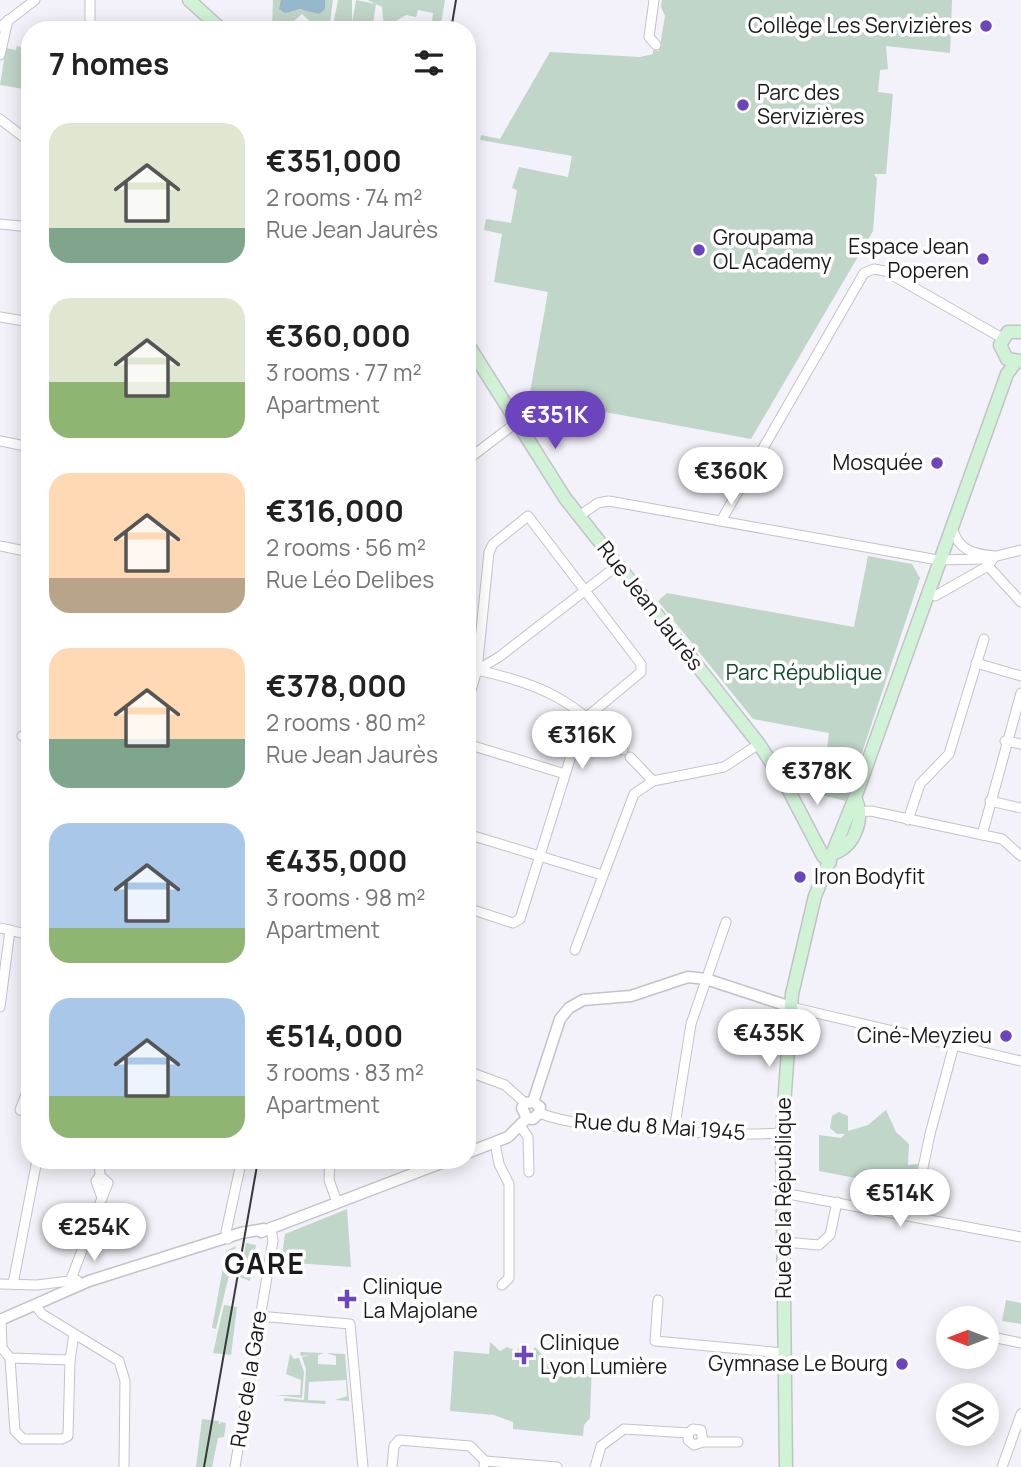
<!DOCTYPE html>
<html lang="en">
<head>
<meta charset="utf-8">
<style>
	:root { --surface:#fff; --page:#f2f2f2; --text:#222; --muted:#767676; --accent:#6c44bd }
	body { margin:0; font-family:Manrope,sans-serif; background:var(--page); color:var(--text); height:100vh; display:flex; flex-direction:column; font-size:26px; white-space:nowrap }
	* { box-sizing:border-box; margin:0 }
	p { font-size:23px; color:var(--muted) }
	.icon { flex:none; width:38px; height:38px; fill:none; stroke:currentColor; stroke-width:2; stroke-linecap:round; stroke-linejoin:round }
	.map { position:relative; flex:1; overflow:hidden }
	.sheet { position:absolute; left:21px; top:21px; width:455px; height:1148px; display:flex; flex-direction:column; background:var(--surface); border-radius:28px; box-shadow:0 4px 18px #0003 }
	.sheet>* { flex:none }
	.needle { width:46px; rotate:270deg }
	.controls { position:absolute; left:936px; top:1306px; display:grid; gap:14px }
	.controls a { display:grid; place-items:center; width:63px; height:63px; border-radius:50%; background:var(--surface); box-shadow:0 4px 18px #0003; font-size:35px }
	.price { position:absolute; translate:-50% -60px; padding:0 16px; border-radius:24px; background:#fff; color:#222; font-size:23px; line-height:46px; filter:drop-shadow(0 2px 4px #0008) }
	.price::after { content:''; position:absolute; left:50%; top:42px; width:21px; height:16px; margin-left:-10px; background:inherit; clip-path:polygon(0 0,100% 0,50% 100%) }
	.price.current { background:var(--accent); color:#fff }
	ul { padding:0; list-style:none }
	li { display:flex; align-items:center; gap:21px; height:175px; padding:0 28px }
	li span { display:grid; place-items:center; flex:none; width:196px; height:140px; border-radius:21px; color:#555 }
	li>.icon { margin-inline-start:auto }
	span .icon { width:84px; height:84px; fill:#fffc; stroke-width:1 }
	li b { font-size:30px }
	h2 { display:flex; justify-content:space-between; align-items:center; height:84px; padding:0 28px; font-size:30px }
	.map>svg:first-child { display:block }
</style>
</head>
<body>
<div class="map">
<svg width="1021" height="1467" viewBox="0 0 1021 1467">
	<rect width="100%" height="100%" fill="#f3f1f9"/>
	<!-- green -->
	<g fill="#c0d6c8">
		<path d="M273 0H333L329 30H319L302 14 284 30H272Z"/>
		<path d="M338 0H352V23L356 0 376 4 372 30H351V27L349 30H332Z"/>
		<path d="M368 0H445L440 30H431L433 13 418 10 416 17 406 15 384 28 382 7Z"/>
		<path d="M662 0H952L950 53 886 46 888 69 880 70 878 92 893 94 886 174H874L877 179 873 231 751 439 529 398 548 292 494 282 502 234 484 230 486 219 511 223 517 190 512 188 519 167 568 177 572 156 480 140 481 135 500 139 550 52 640 57 653 54V50L659 51 665 16 661 7Z"/>
		<path d="M17 46 30 49V90L0 85 6 48 16 50Z"/>
		<path d="M868 556 912 564 920 578 846 801 821 795 829 733 753 719 658 601 667 593 854 627Z"/>
		<path d="M886 1110 896 1132 909 1144 908 1165 918 1164 909 1209 889 1205 892 1185 819 1171V1135L841 1138 845 1134H837L830 1128 832 1116 839 1112 848 1116V1131L868 1125Z"/>
		<path d="M347 1209 351 1267 281 1262 285 1234Z"/>
		<path d="M246 1243 256 1245 250 1281 240 1277Z"/>
		<path d="M236 1246 216 1329 212 1328 226 1251Z"/>
		<path d="M1006 1300 1021 1303V1324L1002 1321Z"/>
		<path d="M224 1305 237 1307 231 1355 213 1353Z"/>
		<path d="M490 1342 500 1351 507 1347 516 1351 521 1346 532 1352 535 1347 550 1363 557 1378 592 1361 590 1418 584 1425 583 1436 513 1429V1422L494 1415 450 1411 454 1351 489 1354Z"/>
		<path d="M300 1352 324 1353 318 1355V1364L336 1365V1356L326 1353 345 1354 349 1401 335 1400 347 1396 346 1380 309 1382 308 1400 326 1401 325 1404 284 1401V1398L304 1400 306 1369 302 1357 310 1355 301 1356Z"/>
		<path d="M290 1354 294 1359 299 1358 304 1372 302 1398 276 1395H300L301 1380 286 1374Z"/>
		<path d="M202 1419 219 1421V1425L221 1422 226 1423 224 1437 218 1438 212 1467H196Z"/>
	</g>
	<!-- water -->
	<path fill="#97b7cb" d="M281 0H325V9L319 14 300 9 285 13 279 9Z"/>
	<g fill="none" stroke-linecap="round" stroke-linejoin="round">
		<!-- minor casing -->
		<g stroke="#c4c2c9" stroke-width="11">
			<g id="minor">
				<path d="M90 0V30"/>
				<path d="M654 0 649 37 656 45"/>
				<path d="M0 27 35 0"/>
				<path d="M0 55 8 20"/>
				<path d="M0 119 30 142"/>
				<path d="M0 224 30 227"/>
				<path d="M0 317 30 322"/>
				<path d="M0 441 30 447"/>
				<path d="M467 460 517 422"/>
				<path d="M579 516 598 503 609 501 938 560 985 559 1021 550"/>
				<path d="M721 521 864 273 874 269 885 271 1002 338"/>
				<path d="M0 546 30 552"/>
				<path d="M988 566 1021 602"/>
				<path d="M935 596 988 566 995 556C973 554 959 551 952 528"/>
				<path d="M976 663 1021 676"/>
				<path d="M477 670 499 657 618 565"/>
				<path d="M477 670C546 685 573 701 623 750"/>
				<path d="M467 704 477 670 489 552 493 544 528 516 641 664V672L582 721 520 919 513 923 467 908"/>
				<path d="M22 736 30 738"/>
				<path d="M1005 741 1021 744"/>
				<path d="M467 744 565 774"/>
				<path d="M630 757 653 781"/>
				<path d="M990 801 1021 808"/>
				<path d="M855 812 871 811 1002 839 1021 856"/>
				<path d="M908 820 920 784 949 754 984 639"/>
				<path d="M467 834 602 875"/>
				<path d="M982 835 1021 693"/>
				<path d="M0 928 30 935"/>
				<path d="M575 950 634 794 653 781 724 767 759 744"/>
				<path d="M0 1007 10 930"/>
				<path d="M791 1007 1021 1061"/>
				<path d="M467 1071 505 1085 525 1103"/>
				<path d="M20 1110 30 1084"/>
				<path d="M539 1113C571 1125 608 1126 641 1128 688 1132 735 1136 782 1133"/>
				<path d="M521 1127 528 1137 529 1172"/>
				<path d="M674 1131 691 1024 726 922"/>
				<path d="M495 1143 499 1164 509 1184V1278L502 1285"/>
				<path d="M330 1160 329 1180 337 1202"/>
				<path d="M100 1176 108 1183 102 1198"/>
				<path d="M783 1193 1021 1237"/>
				<path d="M913 1216 930 1134 954 1045"/>
				<path d="M228 1239 226 1232 241 1163"/>
				<path d="M784 1242 819 1245 830 1235 837 1202"/>
				<path d="M71 1279 102 1198 96 1181 100 1176 99 1160"/>
				<path d="M0 1284 37 1285 77 1280"/>
				<path d="M13 1284 37 1160"/>
				<path d="M658 1300 655 1341 784 1353"/>
				<path d="M36 1306 42 1314 119 1361 125 1381 124 1467"/>
				<path d="M258 1316 350 1324 363 1467"/>
				<path d="M1 1319 2 1348 10 1358 70 1360 74 1334"/>
				<path d="M987 1336 1021 1343"/>
				<path d="M10 1358 15 1431 23 1439H62L68 1436 70 1360"/>
				<path d="M703 1442 701 1430 693 1429 689 1433 688 1440 694 1445 703 1442H738"/>
				<path d="M484 1465 485 1461 557 1467"/>
				<path d="M235 1467 273 1241 271 1227"/>
				<path d="M392 1467 394 1446 399 1440 470 1446 485 1461"/>
				<path d="M595 1467 601 1446 624 1429 689 1433"/>
				<path d="M1002 1467 1021 1414"/>
			</g>
		</g>
		<!-- tertiary casing -->
		<g stroke="#c4c2c9" stroke-width="13">
			<g id="tertiary">
				<path d="M533 1102 560 1019 569 1008 583 1000 631 996 688 977 706 979 791 1007"/>
				<path d="M527 1118 533 1119 539 1113 540 1107 533 1102"/>
				<path d="M527 1118 522 1108 525 1103 533 1102"/>
				<path d="M467 1153 508 1137 527 1118"/>
				<path d="M261 1232 449 1160"/>
				<path d="M0 1320 89 1281 241 1233 264 1229"/>
			</g>
		</g>
		<!-- secondary casing -->
		<g stroke="#c4c2c9" stroke-width="15">
			<g id="secondary">
				<path d="M189 0 222 30"/>
				<path d="M467 343 565 498 759 744 787 787 823 856 830 862"/>
				<path d="M1021 361 1007 359 1000 345 1008 332H1021"/>
				<path d="M835 853C855 845 865 818 855 798"/>
				<path d="M786 1467 782 1133 792 994 815 896 856 795 1007 374 1016 362"/>
			</g>
		</g>
		<!-- minor -->
		<use href="#minor" stroke="#fff" stroke-width="9"/>
		<!-- tertiary -->
		<use href="#tertiary" stroke="#fff" stroke-width="10"/>
		<!-- secondary -->
		<use href="#secondary" stroke="#d0f2d5" stroke-width="12"/>
		<!-- tram -->
		<g stroke="#3a393d" stroke-width="2">
			<path d="M451 30 456 0"/>
			<path d="M204 1467 258 1160"/>
		</g>
	</g>
	<!-- markers -->
	<g fill="#6c44bd" stroke="#fff" stroke-width="2.5">
		<circle cx="986" cy="26" r="7"/>
		<circle cx="743" cy="105" r="7"/>
		<circle cx="699" cy="250" r="7"/>
		<circle cx="983" cy="259" r="7"/>
		<circle cx="937" cy="463" r="7"/>
		<circle cx="800" cy="877" r="7"/>
		<circle cx="1006" cy="1036" r="7"/>
		<path d="M343.5 1288.5h7v7h7v7h-7v7h-7v-7h-7v-7h7z"/>
		<path d="M520.5 1344.5h7v7h7v7h-7v7h-7v-7h-7v-7h7z"/>
		<circle cx="902" cy="1364" r="7"/>
	</g>
	<g text-anchor="middle" stroke-width="7" stroke-linejoin="round" paint-order="stroke">
		<!-- poi labels -->
		<g font-size="21" fill="#1a191c" stroke="#fff" text-anchor="end">
			<text x="972" y="33">Collège Les Servizières</text>
			<text x="757" y="100" text-anchor="start">Parc des<tspan x="757" dy="24">Servizières</tspan></text>
			<text x="713" y="245" text-anchor="start">Groupama<tspan x="713" dy="24">OL Academy</tspan></text>
			<text x="969" y="254">Espace Jean<tspan x="969" dy="24">Poperen</tspan></text>
			<text x="923" y="470">Mosquée</text>
			<text x="814" y="884" text-anchor="start">Iron Bodyfit</text>
			<text x="992" y="1043">Ciné-Meyzieu</text>
			<text x="363" y="1294" text-anchor="start">Clinique<tspan x="363" dy="24">La Majolane</tspan></text>
			<text x="540" y="1350" text-anchor="start">Clinique<tspan x="540" dy="24">Lyon Lumière</tspan></text>
			<text x="888" y="1371">Gymnase Le Bourg</text>
		</g>
		<!-- street labels -->
		<g font-size="21" fill="#1a191c" stroke="#fff">
			<text transform="translate(650 606) rotate(52)" y="7">Rue Jean Jaurès</text>
			<text transform="translate(660 1127) rotate(4)" y="7">Rue du 8 Mai 1945</text>
			<text transform="translate(784 1198) rotate(-90)" y="7">Rue de la République</text>
			<text transform="translate(249 1379) rotate(-81)" y="7">Rue de la Gare</text>
		</g>
		<!-- park labels -->
		<g font-size="21" fill="#11492e" stroke="#fff">
			<text x="804" y="680">Parc République</text>
		</g>
		<!-- district labels -->
		<g font-size="28" font-weight="bold" letter-spacing="2" fill="#1a191c" stroke="#fff">
			<text x="265" y="1274">GARE</text>
		</g>
	</g>
</svg>
<div class="controls">
<a><svg class="needle" viewBox="-14 -14 28 28"><path d="M0-13l5 13h-10z" fill="#e53935"/><path d="M0 13l5-13h-10z" fill="#767676"/></svg></a>
<a><svg class="icon" aria-label="layers" viewBox="0 0 24 24"><path d="M12 4l9 5-9 5-9-5zM3 14l9 5 9-5"/></svg></a>
</div>
<b class="price current" style="left:555px;top:451px">€351K</b>
<b class="price" style="left:731px;top:507px">€360K</b>
<b class="price" style="left:582px;top:771px">€316K</b>
<b class="price" style="left:817px;top:807px">€378K</b>
<b class="price" style="left:769px;top:1069px">€435K</b>
<b class="price" style="left:900px;top:1229px">€514K</b>
<b class="price" style="left:94px;top:1263px">€254K</b>
<section class="sheet">
<h2>7 homes<svg class="icon" aria-label="filters" viewBox="0 0 24 24"><path d="M4 7h16M4 17h16"/><circle cx="9" cy="7" r="2"/><circle cx="15" cy="17" r="2"/></svg></h2>
<ul>
<li><span style="background:linear-gradient(#dfe7d0 75%,#7fa58c 0)"><svg class="icon" aria-label="home" viewBox="0 0 24 24"><path d="M3 11l9-7 9 7M6 9v11h12V9"/></svg></span><div><b>€351,000</b><p>2 rooms · 74 m²</p><p>Rue Jean Jaurès</p></div></li>
<li><span style="background:linear-gradient(#dfe7d0 60%,#8fb573 0)"><svg class="icon" aria-label="home" viewBox="0 0 24 24"><path d="M3 11l9-7 9 7M6 9v11h12V9"/></svg></span><div><b>€360,000</b><p>3 rooms · 77 m²</p><p>Apartment</p></div></li>
<li><span style="background:linear-gradient(#ffd9b3 75%,#b9a48a 0)"><svg class="icon" aria-label="home" viewBox="0 0 24 24"><path d="M3 11l9-7 9 7M6 9v11h12V9"/></svg></span><div><b>€316,000</b><p>2 rooms · 56 m²</p><p>Rue Léo Delibes</p></div></li>
<li><span style="background:linear-gradient(#ffd9b3 65%,#7fa58c 0)"><svg class="icon" aria-label="home" viewBox="0 0 24 24"><path d="M3 11l9-7 9 7M6 9v11h12V9"/></svg></span><div><b>€378,000</b><p>2 rooms · 80 m²</p><p>Rue Jean Jaurès</p></div></li>
<li><span style="background:linear-gradient(#a9c7e8 75%,#8fb573 0)"><svg class="icon" aria-label="home" viewBox="0 0 24 24"><path d="M3 11l9-7 9 7M6 9v11h12V9"/></svg></span><div><b>€435,000</b><p>3 rooms · 98 m²</p><p>Apartment</p></div></li>
<li><span style="background:linear-gradient(#a9c7e8 70%,#8fb573 0)"><svg class="icon" aria-label="home" viewBox="0 0 24 24"><path d="M3 11l9-7 9 7M6 9v11h12V9"/></svg></span><div><b>€514,000</b><p>3 rooms · 83 m²</p><p>Apartment</p></div></li>
</ul>
</section>
</div>
</body>
</html>
